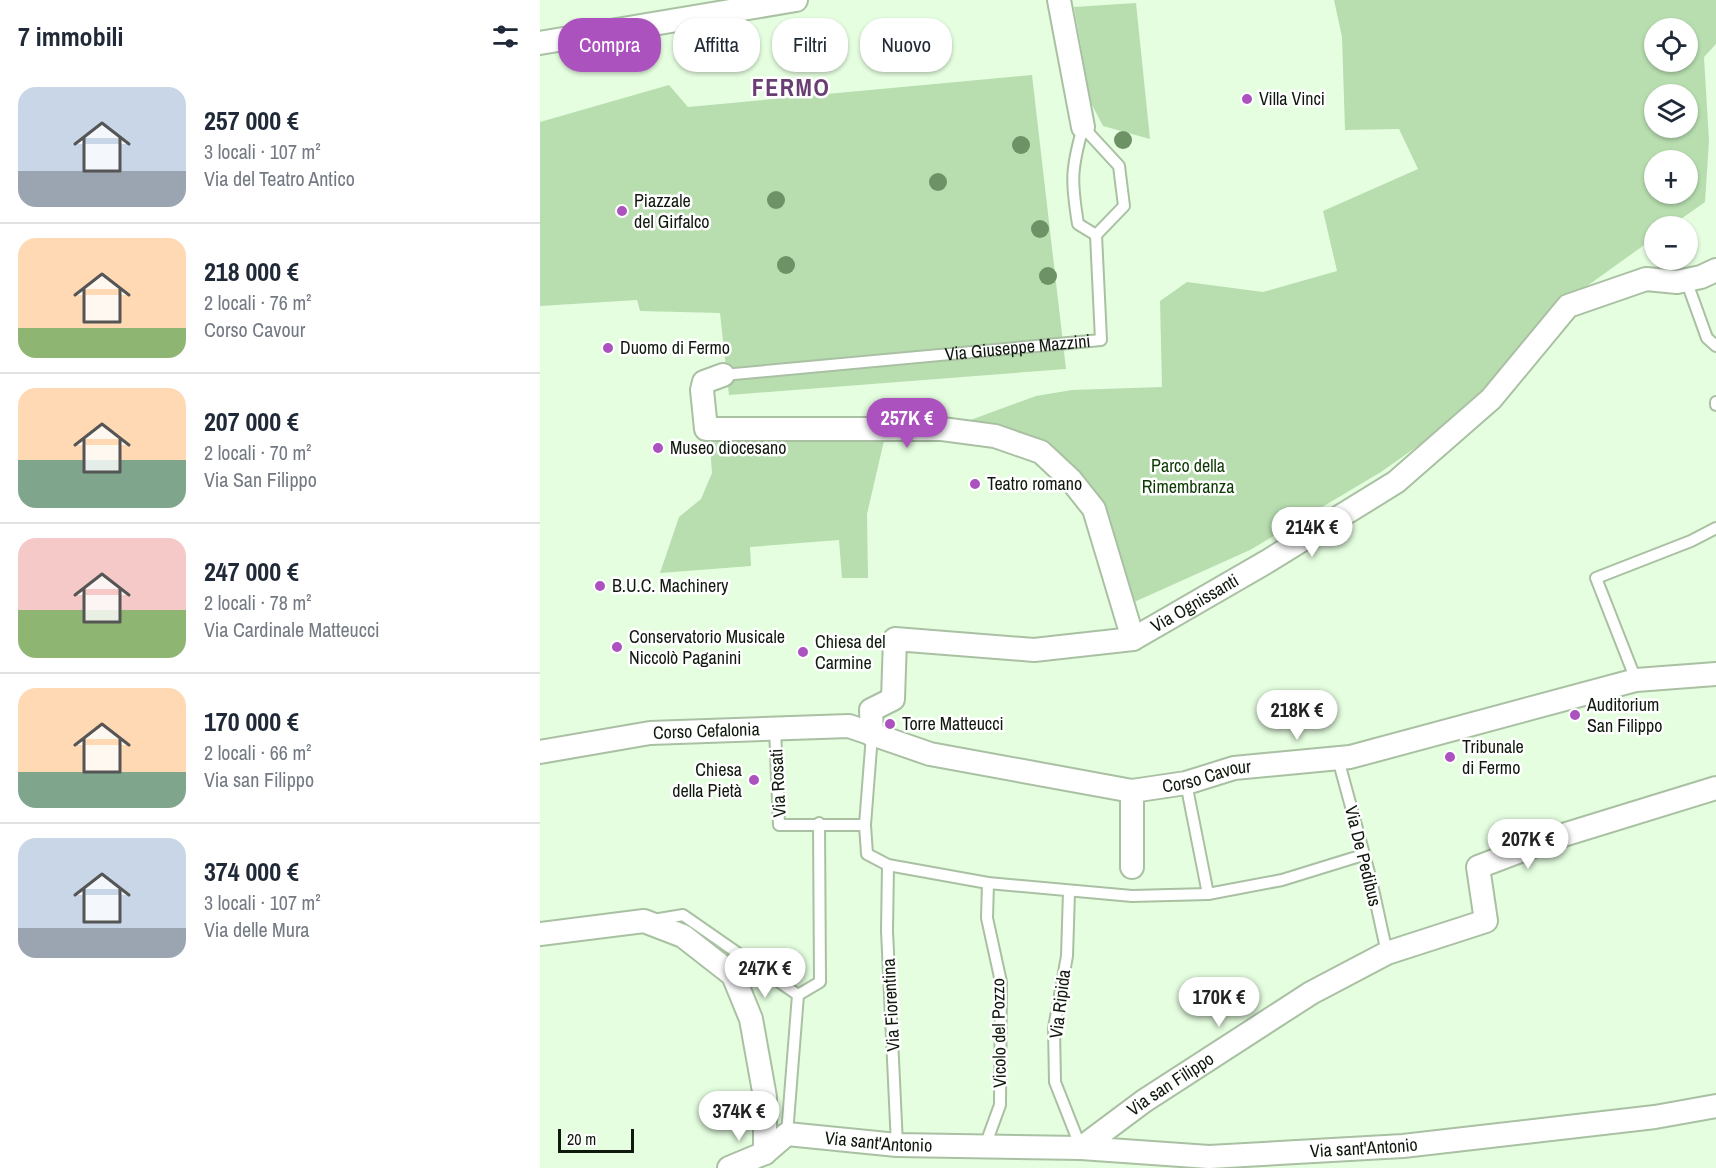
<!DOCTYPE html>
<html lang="it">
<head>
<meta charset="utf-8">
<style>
	:root { --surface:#fff; --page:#f6f6f7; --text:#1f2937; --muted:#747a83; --line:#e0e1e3; --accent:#ab52be }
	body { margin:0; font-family:"Archivo Narrow",sans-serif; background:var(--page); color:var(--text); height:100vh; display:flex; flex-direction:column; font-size:22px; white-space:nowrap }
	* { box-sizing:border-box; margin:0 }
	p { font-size:20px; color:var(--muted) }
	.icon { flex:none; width:33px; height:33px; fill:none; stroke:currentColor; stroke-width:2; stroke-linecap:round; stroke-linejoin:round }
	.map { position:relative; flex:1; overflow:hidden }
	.details { display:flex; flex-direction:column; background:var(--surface); width:540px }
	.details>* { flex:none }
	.banner { position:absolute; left:18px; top:18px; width:570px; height:54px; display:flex; gap:12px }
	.controls { position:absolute; left:1104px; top:18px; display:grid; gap:12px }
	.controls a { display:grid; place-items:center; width:54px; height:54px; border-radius:50%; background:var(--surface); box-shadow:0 2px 4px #0004; font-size:30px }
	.scale { position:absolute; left:18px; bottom:15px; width:76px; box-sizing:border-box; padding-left:6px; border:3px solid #10190e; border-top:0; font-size:16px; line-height:21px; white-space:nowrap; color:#10190e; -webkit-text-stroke:4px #fff; paint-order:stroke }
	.price { position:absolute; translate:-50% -51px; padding:0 14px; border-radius:21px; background:#fff; color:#222; font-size:20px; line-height:39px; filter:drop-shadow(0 2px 3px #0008) }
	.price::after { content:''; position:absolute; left:50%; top:36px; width:18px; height:14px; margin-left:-9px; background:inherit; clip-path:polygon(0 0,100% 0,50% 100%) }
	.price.selected { background:var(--accent); color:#fff }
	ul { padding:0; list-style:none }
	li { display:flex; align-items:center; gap:18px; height:150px; padding:0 18px }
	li+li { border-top:2px solid var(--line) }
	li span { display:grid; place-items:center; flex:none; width:168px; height:120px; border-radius:18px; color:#555 }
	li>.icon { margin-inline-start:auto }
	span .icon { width:72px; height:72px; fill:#fffc; stroke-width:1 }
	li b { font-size:26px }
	h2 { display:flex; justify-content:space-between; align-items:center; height:72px; padding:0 18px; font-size:26px }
	.tag { padding:0 21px; border-radius:24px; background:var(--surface); box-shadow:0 2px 4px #0004; font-size:21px; line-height:54px }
	.tag.selected { background:var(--accent); color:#fff }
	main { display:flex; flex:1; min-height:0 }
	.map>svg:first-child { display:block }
</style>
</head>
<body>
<main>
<section class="details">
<h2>7 immobili<svg class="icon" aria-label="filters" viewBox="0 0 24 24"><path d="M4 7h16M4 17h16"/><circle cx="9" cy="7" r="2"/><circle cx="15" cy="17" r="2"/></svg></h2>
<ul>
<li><span style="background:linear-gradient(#c9d6e8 70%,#9aa5b1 0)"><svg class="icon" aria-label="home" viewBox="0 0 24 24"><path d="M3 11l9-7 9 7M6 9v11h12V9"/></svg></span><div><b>257 000 €</b><p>3 locali · 107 m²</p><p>Via del Teatro Antico</p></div></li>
<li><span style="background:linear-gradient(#ffd9b3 75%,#8fb573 0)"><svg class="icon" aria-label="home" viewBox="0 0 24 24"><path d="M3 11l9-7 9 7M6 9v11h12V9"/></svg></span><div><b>218 000 €</b><p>2 locali · 76 m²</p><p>Corso Cavour</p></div></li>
<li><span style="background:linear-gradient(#ffd9b3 60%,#7fa58c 0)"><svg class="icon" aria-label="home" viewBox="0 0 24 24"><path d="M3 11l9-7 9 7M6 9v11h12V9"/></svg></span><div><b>207 000 €</b><p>2 locali · 70 m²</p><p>Via San Filippo</p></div></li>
<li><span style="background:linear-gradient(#f6c9c9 60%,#8fb573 0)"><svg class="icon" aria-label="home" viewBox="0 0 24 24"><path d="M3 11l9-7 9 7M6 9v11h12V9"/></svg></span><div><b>247 000 €</b><p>2 locali · 78 m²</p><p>Via Cardinale Matteucci</p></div></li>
<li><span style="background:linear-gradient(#ffd9b3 70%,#7fa58c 0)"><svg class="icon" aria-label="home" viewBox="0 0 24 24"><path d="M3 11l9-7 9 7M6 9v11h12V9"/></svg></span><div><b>170 000 €</b><p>2 locali · 66 m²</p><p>Via san Filippo</p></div></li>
<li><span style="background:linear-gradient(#c9d6e8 75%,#9aa5b1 0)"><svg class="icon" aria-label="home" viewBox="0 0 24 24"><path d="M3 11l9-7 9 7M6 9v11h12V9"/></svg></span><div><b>374 000 €</b><p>3 locali · 107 m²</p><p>Via delle Mura</p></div></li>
</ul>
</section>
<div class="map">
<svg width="1176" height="1168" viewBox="0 0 1176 1168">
	<rect width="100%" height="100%" fill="#e5fee0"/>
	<!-- green -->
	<g fill="#b8deb0" fill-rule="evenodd">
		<path d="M794 0H1176V44L1164 57 1169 141 1165 202 1131 226H1114V238L1015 309 942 392 892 436 841 472 710 550 592 603 534 477 417 425 496 396 532 390 622 387 620 301 647 282 723 292 797 271 783 211 878 169 859 129 805 130 802 37ZM1114 28H1148V62H1114ZM1114 94H1148V128H1114ZM1114 160H1148V194H1114Z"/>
		<path d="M596 3 610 139 563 126 551 103 534 7Z"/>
		<path d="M492 75 526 369 189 395 180 313 100 311 97 300 0 306V122L129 85 148 107Z"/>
		<path d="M346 432 327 514 328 578H302L299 540 210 547 211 566 120 573 139 517 161 499 172 473 169 433Z"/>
	</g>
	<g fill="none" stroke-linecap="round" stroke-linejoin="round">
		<!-- lane casing -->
		<g stroke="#a9c0a3" stroke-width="14">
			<g id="lane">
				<path d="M543 127 579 166 584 206 556 235"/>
				<path d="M543 127C531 169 531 181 538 224L556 235"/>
				<path d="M1146 280 1167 338 1176 346"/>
				<path id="s1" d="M183 375 561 340 556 235"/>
				<path d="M1176 402V405"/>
				<path d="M1096 680 1056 578 1151 541 1176 528"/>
				<path d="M235 728 239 825H325"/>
				<path d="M332 735 325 825 327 854 348 865 448 883 592 896 668 894 742 880 823 855"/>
				<path d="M798 759 831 880 847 953"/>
				<path d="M646 783 668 894"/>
				<path d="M348 865 347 931 357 1145"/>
				<path d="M529 892 527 956 514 1028 515 1082 541 1148"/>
				<path d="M113 920 143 915 258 995"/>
				<path d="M247 1134 258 995 280 982 279 823"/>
				<path d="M445 1146 460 1105 461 982 447 918 448 883"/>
			</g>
		</g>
		<!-- street casing -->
		<g stroke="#a9c0a3" stroke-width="26">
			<g id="street">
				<path d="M519 0 543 127"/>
				<path d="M0 43 256 0"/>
				<path d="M183 375 164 382 162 390 166 429H402L455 436 501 452 531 480 554 509 593 639"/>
				<path id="s2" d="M332 735 331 710 353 699 355 639 494 650 593 639 728 561 856 482 951 399 1028 306 1106 279 1137 282 1161 277 1176 270"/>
				<path id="s3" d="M0 752 110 733 309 726 390 754 592 791 646 783 694 768 810 757 1096 680 1176 674"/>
				<path d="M592 867V791"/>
				<path d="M0 934 104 921 143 936 193 975 211 1019 225 1097V1153"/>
				<path id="s4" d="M541 1148 604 1101 771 993 847 953 946 921 938 867 1020 836 1176 788"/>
				<path id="s5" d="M189 1168 225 1153 247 1134 357 1145 541 1148 669 1157 863 1146 1115 1117 1176 1106"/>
			</g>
		</g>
		<!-- lane -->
		<use href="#lane" stroke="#fff" stroke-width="10"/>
		<!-- street -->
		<use href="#street" stroke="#fff" stroke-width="22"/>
	</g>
	<!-- trees -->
	<g fill="#6d9265">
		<circle cx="583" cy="140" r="9"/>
		<circle cx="481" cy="145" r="9"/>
		<circle cx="398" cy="182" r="9"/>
		<circle cx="236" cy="200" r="9"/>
		<circle cx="500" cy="229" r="9"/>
		<circle cx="246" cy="265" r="9"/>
		<circle cx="508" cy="276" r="9"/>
	</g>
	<!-- markers -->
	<g fill="#ab52be" stroke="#fff" stroke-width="2">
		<circle cx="707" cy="99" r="6"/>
		<circle cx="82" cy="211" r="6"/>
		<circle cx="68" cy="348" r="6"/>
		<circle cx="118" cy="448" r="6"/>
		<circle cx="435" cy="484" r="6"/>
		<circle cx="60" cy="586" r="6"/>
		<circle cx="77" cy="647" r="6"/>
		<circle cx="263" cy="652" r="6"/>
		<circle cx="1035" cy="715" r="6"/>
		<circle cx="350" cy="724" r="6"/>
		<circle cx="910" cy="757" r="6"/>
		<circle cx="214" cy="780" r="6"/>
	</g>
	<g text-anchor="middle" stroke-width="5" stroke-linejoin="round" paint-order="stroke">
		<!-- poi labels -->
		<g font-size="18" fill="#10190e" stroke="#fff" text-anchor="start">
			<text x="719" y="105">Villa Vinci</text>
			<text x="94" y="207">Piazzale<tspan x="94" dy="21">del Girfalco</tspan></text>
			<text x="80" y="354">Duomo di Fermo</text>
			<text x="130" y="454">Museo diocesano</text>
			<text x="447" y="490">Teatro romano</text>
			<text x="72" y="592">B.U.C. Machinery</text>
			<text x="89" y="643">Conservatorio Musicale<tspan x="89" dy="21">Niccolò Paganini</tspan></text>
			<text x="275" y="648">Chiesa del<tspan x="275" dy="21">Carmine</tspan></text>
			<text x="1047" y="711">Auditorium<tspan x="1047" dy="21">San Filippo</tspan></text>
			<text x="362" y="730">Torre Matteucci</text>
			<text x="922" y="753">Tribunale<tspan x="922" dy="21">di Fermo</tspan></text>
			<text x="202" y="776" text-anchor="end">Chiesa<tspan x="202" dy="21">della Pietà</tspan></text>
		</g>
		<!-- street labels -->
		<g font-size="18" fill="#10190e" stroke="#fff">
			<text dy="6" stroke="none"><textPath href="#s1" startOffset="296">Via Giuseppe Mazzini</textPath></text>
			<text dy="6" stroke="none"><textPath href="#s2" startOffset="420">Via Ognissanti</textPath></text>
			<text dy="6" stroke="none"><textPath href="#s3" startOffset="168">Corso Cefalonia</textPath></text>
			<text dy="6" stroke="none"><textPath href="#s3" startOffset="678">Corso Cavour</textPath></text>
			<text transform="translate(238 783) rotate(-93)" y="6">Via Rosati</text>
			<text transform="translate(823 856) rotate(76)" y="6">Via De Pedibus</text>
			<text transform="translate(520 1004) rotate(-83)" y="6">Via Ripida</text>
			<text transform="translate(351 1005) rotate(-93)" y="6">Via Fiorentina</text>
			<text transform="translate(459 1033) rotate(-91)" y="6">Vicolo del Pozzo</text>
			<text dy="6" stroke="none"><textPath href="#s4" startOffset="110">Via san Filippo</textPath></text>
			<text dy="6" stroke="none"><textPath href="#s5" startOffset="160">Via sant'Antonio</textPath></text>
			<text dy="6" stroke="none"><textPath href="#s5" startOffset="646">Via sant'Antonio</textPath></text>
		</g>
		<!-- park labels -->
		<g font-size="18" fill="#0b3901" stroke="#fff">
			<text x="648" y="472">Parco della<tspan x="648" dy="21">Rimembranza</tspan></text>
		</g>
		<!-- district labels -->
		<g font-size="24" font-weight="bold" letter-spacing="1.5" fill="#6a3e74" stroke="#fff">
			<text x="251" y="96">FERMO</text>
		</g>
	</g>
</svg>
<div class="controls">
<a><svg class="icon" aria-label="locate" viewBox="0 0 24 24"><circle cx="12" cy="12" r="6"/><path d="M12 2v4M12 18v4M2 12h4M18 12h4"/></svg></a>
<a><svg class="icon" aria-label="layers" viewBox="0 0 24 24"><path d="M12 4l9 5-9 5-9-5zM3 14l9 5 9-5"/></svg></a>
<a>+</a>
<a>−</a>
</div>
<div class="scale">20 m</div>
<b class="price selected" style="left:367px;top:449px">257K €</b>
<b class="price" style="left:772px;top:558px">214K €</b>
<b class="price" style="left:757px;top:741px">218K €</b>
<b class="price" style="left:988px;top:870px">207K €</b>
<b class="price" style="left:225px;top:999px">247K €</b>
<b class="price" style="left:679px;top:1028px">170K €</b>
<b class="price" style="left:199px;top:1142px">374K €</b>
<div class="banner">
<a class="tag selected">Compra</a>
<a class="tag">Affitta</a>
<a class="tag">Filtri</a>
<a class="tag">Nuovo</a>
</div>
</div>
</main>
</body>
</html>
